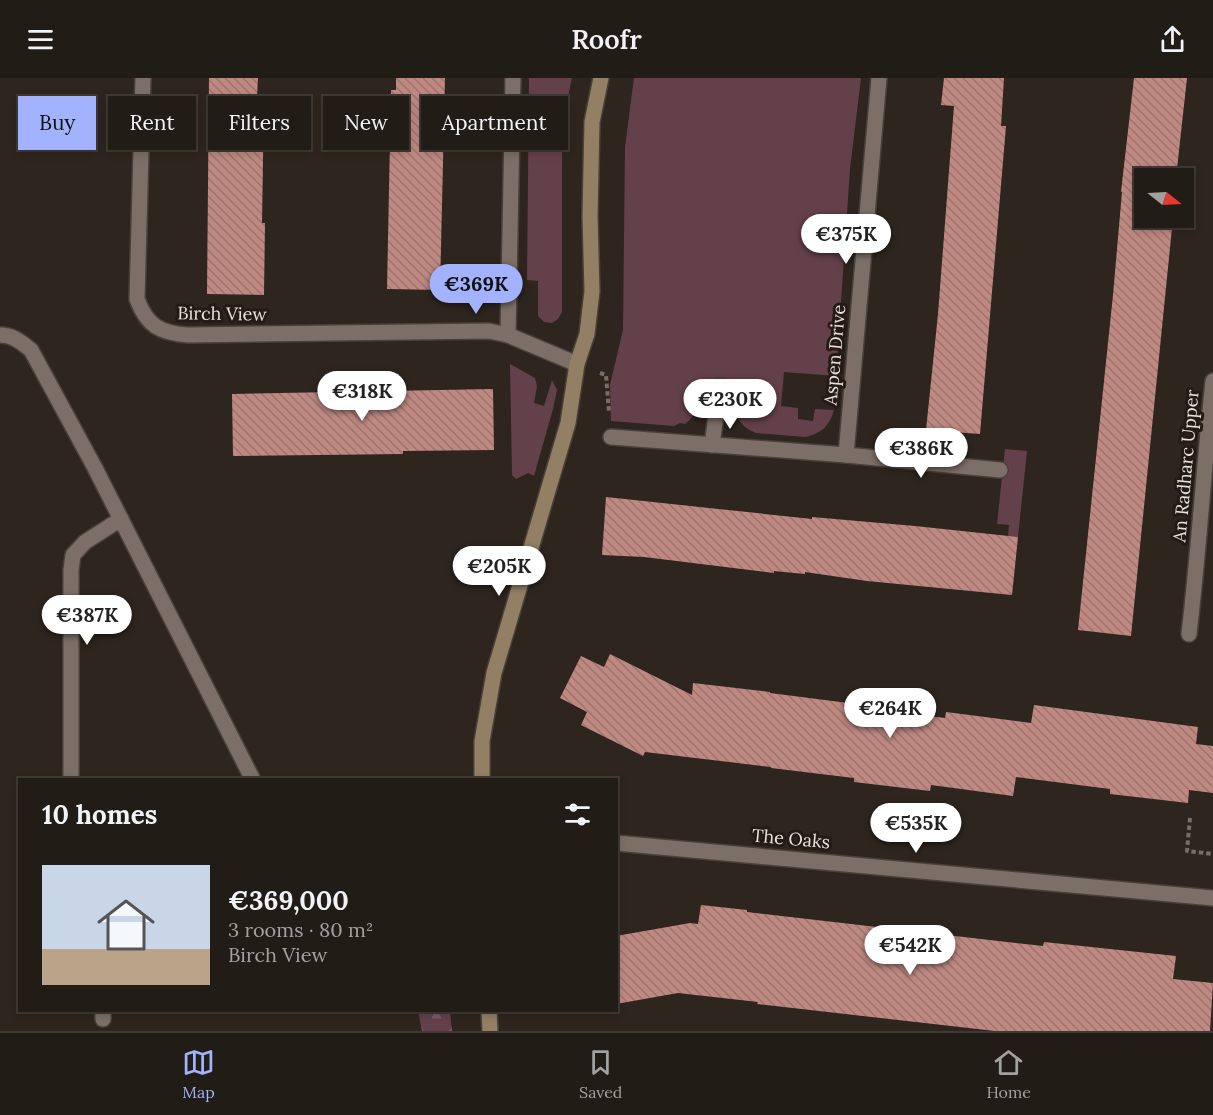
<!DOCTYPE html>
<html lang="en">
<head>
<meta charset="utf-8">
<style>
	:root { --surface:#221c16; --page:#2e2923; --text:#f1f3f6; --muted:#a2a1a1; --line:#3f3a35; --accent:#a2b2fd }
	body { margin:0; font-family:Lora,serif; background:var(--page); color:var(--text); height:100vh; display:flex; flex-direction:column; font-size:22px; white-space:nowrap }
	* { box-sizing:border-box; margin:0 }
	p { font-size:20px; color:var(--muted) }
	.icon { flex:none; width:33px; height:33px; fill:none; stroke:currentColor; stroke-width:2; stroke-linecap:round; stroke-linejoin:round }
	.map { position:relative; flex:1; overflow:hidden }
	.side { position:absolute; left:18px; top:700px; width:600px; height:234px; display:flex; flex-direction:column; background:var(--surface); border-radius:0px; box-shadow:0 3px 9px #0003,0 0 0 2px var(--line) }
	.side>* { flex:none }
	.top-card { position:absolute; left:18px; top:18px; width:600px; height:54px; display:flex; gap:12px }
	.needle { width:39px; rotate:108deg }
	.buttons { position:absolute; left:1134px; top:90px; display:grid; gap:12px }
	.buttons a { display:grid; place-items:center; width:60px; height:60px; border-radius:0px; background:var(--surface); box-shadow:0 3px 9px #0003,0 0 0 2px var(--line); font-size:30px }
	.price { position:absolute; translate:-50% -51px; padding:0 14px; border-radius:21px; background:#fff; color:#222; font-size:20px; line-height:39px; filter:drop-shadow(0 2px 3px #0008) }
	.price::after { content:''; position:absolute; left:50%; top:36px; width:18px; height:14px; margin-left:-9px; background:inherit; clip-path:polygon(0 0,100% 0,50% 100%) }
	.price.on { background:var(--accent); color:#111 }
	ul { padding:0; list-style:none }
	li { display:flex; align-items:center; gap:18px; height:150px; padding:0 24px }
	li span { display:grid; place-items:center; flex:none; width:168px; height:120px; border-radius:0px; color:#555 }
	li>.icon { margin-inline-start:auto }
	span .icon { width:72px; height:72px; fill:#fffc; stroke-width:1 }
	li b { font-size:26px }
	h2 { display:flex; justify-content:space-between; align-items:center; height:72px; padding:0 24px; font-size:26px }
	.pill { padding:0 21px; border-radius:0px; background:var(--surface); box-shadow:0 3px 9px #0003,0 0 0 2px var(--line); font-size:21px; line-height:54px }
	.pill.on { background:var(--accent); color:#111 }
	header { display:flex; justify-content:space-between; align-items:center; height:78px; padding:0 24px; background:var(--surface); font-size:27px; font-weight:600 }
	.dock { display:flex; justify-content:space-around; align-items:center; height:84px; border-top:2px solid var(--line); background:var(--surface); font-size:16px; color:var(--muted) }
	.dock a { display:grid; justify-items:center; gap:3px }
	.dock .on { color:var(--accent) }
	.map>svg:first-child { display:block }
</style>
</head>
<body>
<header><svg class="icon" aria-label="menu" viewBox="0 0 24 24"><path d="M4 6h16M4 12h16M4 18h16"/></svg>Roofr<svg class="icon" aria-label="share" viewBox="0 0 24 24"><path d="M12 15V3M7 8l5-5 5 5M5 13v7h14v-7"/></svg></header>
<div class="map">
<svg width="1213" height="953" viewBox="0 0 1213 953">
	<defs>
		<pattern id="forest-firs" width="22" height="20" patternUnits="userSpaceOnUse" patternTransform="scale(1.5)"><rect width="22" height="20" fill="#64404b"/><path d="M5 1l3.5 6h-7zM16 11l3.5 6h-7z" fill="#7a5b64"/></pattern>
		<pattern id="building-back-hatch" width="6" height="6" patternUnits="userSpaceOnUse" patternTransform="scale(1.5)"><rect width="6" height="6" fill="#bf8982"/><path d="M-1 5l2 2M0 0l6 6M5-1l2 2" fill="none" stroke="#9b746f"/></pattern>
	</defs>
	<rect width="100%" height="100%" fill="#2e251e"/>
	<!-- grass -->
	<g fill="#64404b">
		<path d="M529 0H572L562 47V234L558 241 552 245 544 244 538 238V203L527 202Z"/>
		<path d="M634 0H861L850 91 836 298 784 294 781 328 798 330V341L813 343 815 331 834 332C830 347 822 355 806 359L756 355C734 347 732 328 734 308L707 304C701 321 700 334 685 346L680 345 674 348 611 343 610 307 623 252 625 69Z"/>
		<path d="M510 286 535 300 537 308 534 325 544 328 552 302 557 312 553 331 534 398 528 395 516 401 512 397Z"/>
		<path d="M1005 371 1027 373 1018 459 1008 458 1009 447 997 446Z"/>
	</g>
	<!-- forest -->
	<path fill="url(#forest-firs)" d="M418 933H450L452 953H422Z"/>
	<!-- building -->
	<g fill="url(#building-back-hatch)">
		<path d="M209 0H258L257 19 264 20 262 145H265L264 217 207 216Z"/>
		<path d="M396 0H445L440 212 387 211 391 12H396Z"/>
		<path d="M944 0H1004L1001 48H1006L980 356 926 352 938 236 954 28 941 27Z"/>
		<path d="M1134 0H1187L1176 100H1144V140H1173L1131 558 1078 552 1113 217 1122 114H1121Z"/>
		<path d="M493 311 494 372 403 373V376L233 378 232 316Z"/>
		<path d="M606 419 812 441V439L915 448 1018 459 1012 517 867 503 805 494V496L774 493V495L644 479 602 477Z"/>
		<path d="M610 576 692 617 693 605 770 614V615L856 626V629L945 640 946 634 1031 645 1034 627 1198 649 1196 666 1213 668V715L1189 712 1188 725 1110 716V711L1016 699 1013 718 931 707 930 713 854 704V700L771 690V689L645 674 643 678 581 647 587 634 560 620 581 578 604 589Z"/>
		<path d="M701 827 747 832V834L1043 868 1044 864 1176 878 1173 901 1213 905 1210 953H995L757 926 758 924 678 915 616 926V858L690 845 698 846Z"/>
	</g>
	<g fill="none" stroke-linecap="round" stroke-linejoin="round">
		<!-- street casing -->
		<g stroke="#48413b" stroke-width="18">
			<g id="street">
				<path d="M143 0 137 221C147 248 160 255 188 257L489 253 508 257"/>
				<path d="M513 0 508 257 577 286"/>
				<path d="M0 257C13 257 21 264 31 272L95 390 253 702"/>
				<path d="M611 359 846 377 1000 392"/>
				<path d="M712 367 720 308"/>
				<path d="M846 377 879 0"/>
				<path d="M1189 556C1199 471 1204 387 1213 303"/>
				<path d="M71 702V492L73 477 85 464 121 441"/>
				<path d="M616 765 1213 820"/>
				<path d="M103 933V941"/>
			</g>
		</g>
		<!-- secondary casing -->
		<g stroke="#48413b" stroke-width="18">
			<g id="secondary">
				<path d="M482 702V663L494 595 568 345 577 286 587 256 592 213 590 138 592 44 601 0"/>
				<path d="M489 933 490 953"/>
			</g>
		</g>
		<!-- path -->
		<g stroke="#766e68" stroke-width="4" stroke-dasharray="4.5 3" stroke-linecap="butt">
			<path d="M600 295 606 297 609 334"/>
			<path d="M1190 740 1187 773 1213 776"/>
		</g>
		<!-- street -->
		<use href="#street" stroke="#7b6f67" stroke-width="15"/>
		<!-- secondary -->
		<use href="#secondary" stroke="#927f64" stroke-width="15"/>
	</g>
	<g text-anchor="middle" stroke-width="6" stroke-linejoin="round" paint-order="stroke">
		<!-- street labels -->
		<g font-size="18" fill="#e8e1dd" stroke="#251b15">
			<text transform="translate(222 236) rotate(1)" y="6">Birch View</text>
			<text transform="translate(835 277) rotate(-85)" y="6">Aspen Drive</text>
			<text transform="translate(1186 388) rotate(-85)" y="6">An Radharc Upper</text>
			<text transform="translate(791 761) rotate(5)" y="6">The Oaks</text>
		</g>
	</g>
</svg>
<div class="buttons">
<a><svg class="needle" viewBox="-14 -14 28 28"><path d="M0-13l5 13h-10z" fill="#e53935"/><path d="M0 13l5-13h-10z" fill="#a2a1a1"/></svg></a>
</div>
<b class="price" style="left:846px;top:187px">€375K</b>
<b class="price on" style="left:476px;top:237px">€369K</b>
<b class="price" style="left:362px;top:344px">€318K</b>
<b class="price" style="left:730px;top:352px">€230K</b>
<b class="price" style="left:921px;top:401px">€386K</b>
<b class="price" style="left:499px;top:519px">€205K</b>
<b class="price" style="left:87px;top:568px">€387K</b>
<b class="price" style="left:890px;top:661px">€264K</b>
<b class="price" style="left:916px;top:776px">€535K</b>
<b class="price" style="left:910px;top:898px">€542K</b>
<div class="top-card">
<a class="pill on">Buy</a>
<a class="pill">Rent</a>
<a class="pill">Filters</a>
<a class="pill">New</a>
<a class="pill">Apartment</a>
</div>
<section class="side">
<h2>10 homes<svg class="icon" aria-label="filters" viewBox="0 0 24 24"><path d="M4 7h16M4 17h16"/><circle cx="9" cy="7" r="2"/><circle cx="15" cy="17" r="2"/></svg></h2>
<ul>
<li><span style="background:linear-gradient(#c9d6e8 70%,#b9a48a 0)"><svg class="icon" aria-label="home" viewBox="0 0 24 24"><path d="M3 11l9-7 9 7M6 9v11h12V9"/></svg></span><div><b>€369,000</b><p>3 rooms · 80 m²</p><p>Birch View</p></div></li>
</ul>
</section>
</div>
<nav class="dock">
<a class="on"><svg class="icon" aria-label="map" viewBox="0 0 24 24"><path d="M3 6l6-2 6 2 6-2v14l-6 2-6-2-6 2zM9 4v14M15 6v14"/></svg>Map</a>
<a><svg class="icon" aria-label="saved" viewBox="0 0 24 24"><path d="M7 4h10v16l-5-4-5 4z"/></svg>Saved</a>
<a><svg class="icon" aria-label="home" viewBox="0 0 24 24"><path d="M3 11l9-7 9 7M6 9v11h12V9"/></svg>Home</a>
</nav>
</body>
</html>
